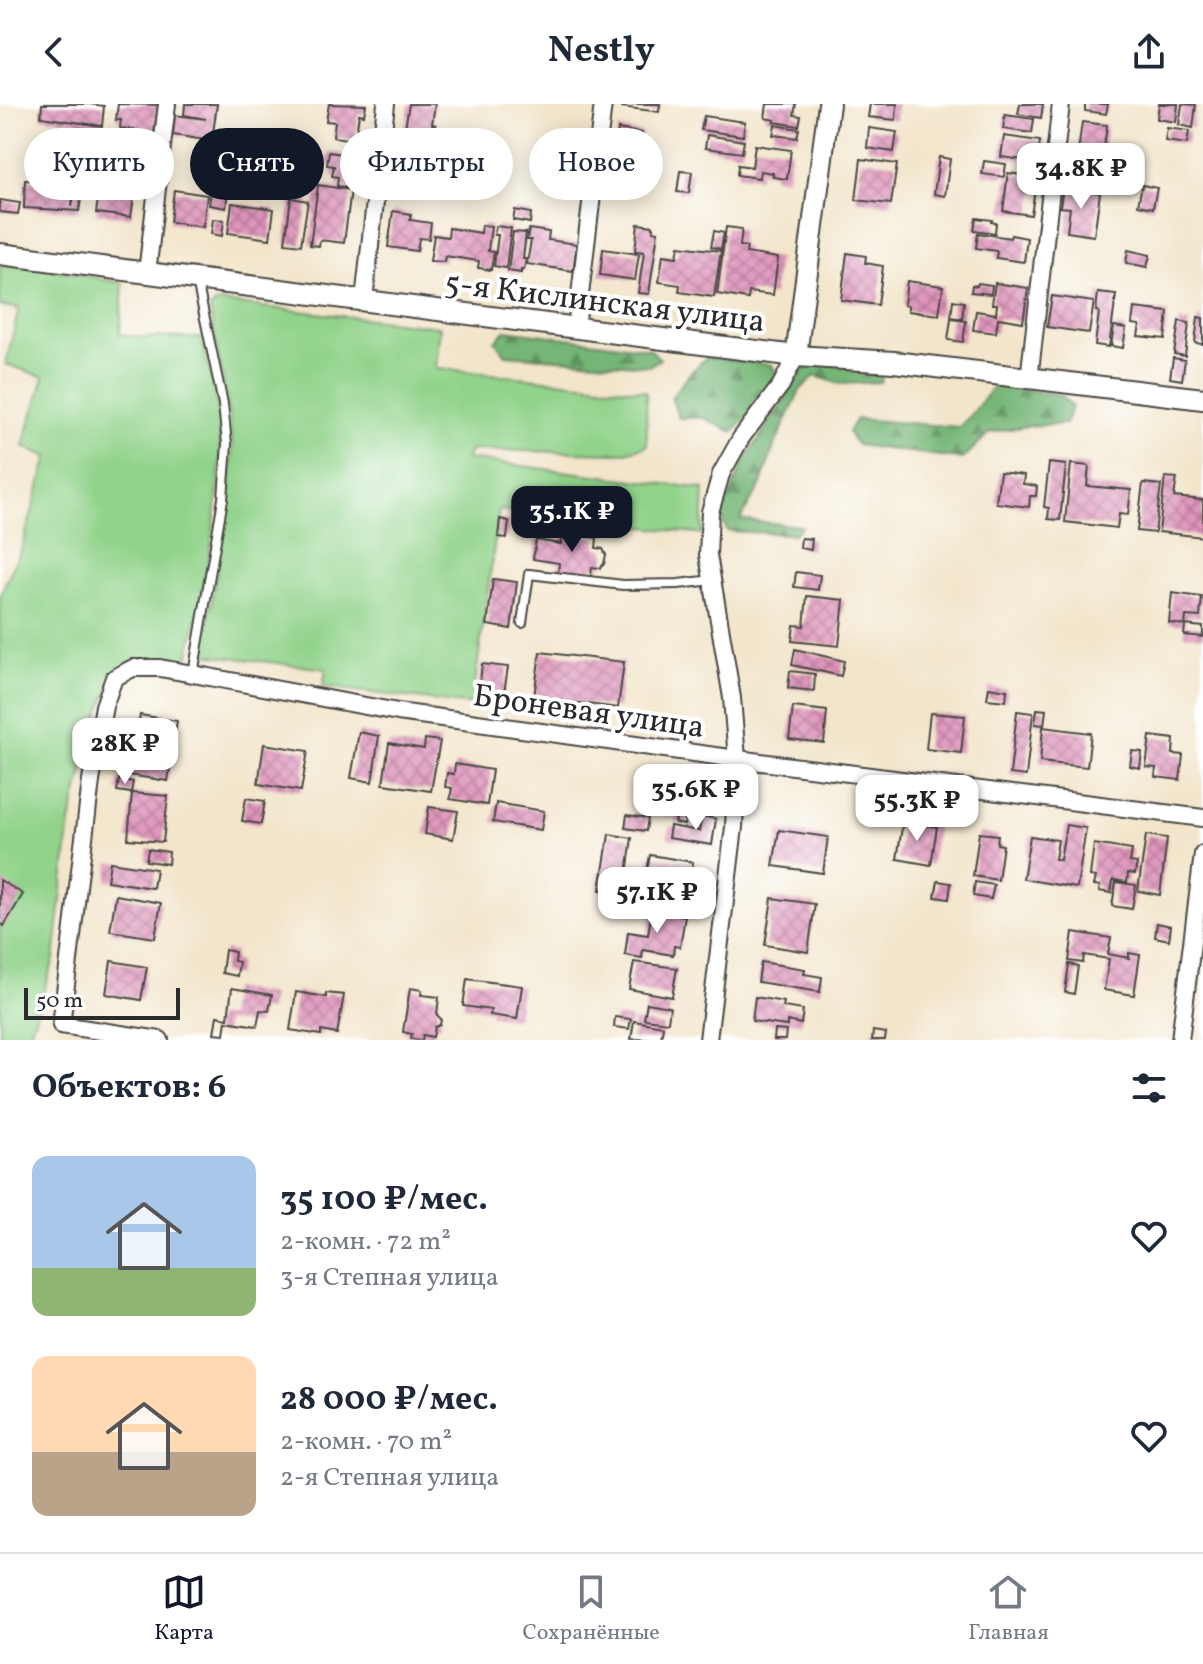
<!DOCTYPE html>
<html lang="ru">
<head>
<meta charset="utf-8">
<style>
	:root { --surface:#fff; --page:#f6f6f7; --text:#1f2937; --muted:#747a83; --line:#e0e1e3; --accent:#111827 }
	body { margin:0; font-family:Vollkorn,serif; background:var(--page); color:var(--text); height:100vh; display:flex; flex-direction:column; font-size:30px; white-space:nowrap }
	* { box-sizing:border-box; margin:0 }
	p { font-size:26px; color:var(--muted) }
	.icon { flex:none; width:44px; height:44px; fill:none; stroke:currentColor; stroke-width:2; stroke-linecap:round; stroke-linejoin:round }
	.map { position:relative; height:936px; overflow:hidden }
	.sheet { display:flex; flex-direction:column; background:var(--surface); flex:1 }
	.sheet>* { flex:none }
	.hud { position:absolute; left:24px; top:24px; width:800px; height:72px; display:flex; gap:16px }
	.scale { position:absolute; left:24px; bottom:20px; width:156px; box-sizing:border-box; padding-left:8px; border:4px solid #2b2b2b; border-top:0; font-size:22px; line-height:28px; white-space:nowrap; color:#2b2b2b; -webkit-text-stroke:6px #fff; paint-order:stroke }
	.price { position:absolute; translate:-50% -68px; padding:0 18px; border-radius:16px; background:#fff; color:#222; font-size:26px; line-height:52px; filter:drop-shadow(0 2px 4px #0008) }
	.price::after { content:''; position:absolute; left:50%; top:48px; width:24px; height:18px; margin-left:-12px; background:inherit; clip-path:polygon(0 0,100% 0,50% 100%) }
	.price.selected { background:var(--accent); color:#fff }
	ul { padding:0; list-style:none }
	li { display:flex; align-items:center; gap:24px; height:200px; padding:0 32px }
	li span { display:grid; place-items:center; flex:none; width:224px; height:160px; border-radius:16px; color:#555 }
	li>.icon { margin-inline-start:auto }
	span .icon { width:96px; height:96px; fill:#fffc; stroke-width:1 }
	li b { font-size:34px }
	h2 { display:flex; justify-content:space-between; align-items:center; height:96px; padding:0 32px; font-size:34px }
	.tag { padding:0 28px; border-radius:36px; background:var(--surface); box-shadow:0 4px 20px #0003; font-size:28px; line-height:72px }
	.tag.selected { background:var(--accent); color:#fff }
	header { display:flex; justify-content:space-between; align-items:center; height:104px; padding:0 32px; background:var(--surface); font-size:36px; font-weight:700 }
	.dock { display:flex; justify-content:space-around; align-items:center; height:112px; border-top:2px solid var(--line); background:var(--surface); font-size:22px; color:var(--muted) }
	.dock a { display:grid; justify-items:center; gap:4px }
	.dock .selected { color:var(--accent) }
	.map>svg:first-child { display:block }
</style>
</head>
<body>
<header><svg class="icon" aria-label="back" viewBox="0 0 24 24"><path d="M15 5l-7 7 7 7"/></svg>Nestly<svg class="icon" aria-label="share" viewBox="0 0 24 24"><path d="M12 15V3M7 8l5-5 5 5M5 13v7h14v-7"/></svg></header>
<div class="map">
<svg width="1203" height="936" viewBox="0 0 1203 936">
	<defs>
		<pattern id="forest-firs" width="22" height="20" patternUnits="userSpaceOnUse" patternTransform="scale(2)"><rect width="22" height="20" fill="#74b576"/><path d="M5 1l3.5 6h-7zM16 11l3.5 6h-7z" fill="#5f9361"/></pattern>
		<pattern id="building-cross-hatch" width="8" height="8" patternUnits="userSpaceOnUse" patternTransform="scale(2)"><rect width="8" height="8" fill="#df94bb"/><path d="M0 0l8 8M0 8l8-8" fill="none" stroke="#b57998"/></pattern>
	</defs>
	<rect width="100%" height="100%" fill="#fff"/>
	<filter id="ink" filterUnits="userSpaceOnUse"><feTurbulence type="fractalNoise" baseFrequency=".0125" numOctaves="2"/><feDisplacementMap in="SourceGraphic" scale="16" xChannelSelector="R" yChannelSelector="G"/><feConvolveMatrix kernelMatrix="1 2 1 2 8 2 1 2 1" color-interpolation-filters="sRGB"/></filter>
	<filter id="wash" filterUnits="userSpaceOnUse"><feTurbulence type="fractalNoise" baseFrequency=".006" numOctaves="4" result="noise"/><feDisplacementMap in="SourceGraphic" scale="32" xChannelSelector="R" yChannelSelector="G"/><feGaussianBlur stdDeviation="1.8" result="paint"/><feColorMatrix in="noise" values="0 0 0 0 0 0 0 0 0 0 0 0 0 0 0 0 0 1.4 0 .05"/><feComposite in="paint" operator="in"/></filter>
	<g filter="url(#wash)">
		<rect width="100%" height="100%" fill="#f2e5cb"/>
		<!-- forest -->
		<g fill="url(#forest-firs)" stroke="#507050" stroke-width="2">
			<path d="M506 226 650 245 660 255 649 262 506 251 495 237Z"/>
			<path d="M707 253 772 261 778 273 766 294 733 328 704 314H679L671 294 690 269Z"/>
			<path d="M821 260 883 267 881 278 840 280 815 272 800 286 773 345 761 380 740 416 802 422 794 430 727 427 721 413 743 359 804 265Z"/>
			<path d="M994 281 1061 291 1072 303 1065 320 1027 322 989 329 963 355 857 341 848 328 856 315 959 323 972 310Z"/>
		</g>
		<!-- green -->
		<g fill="#91d38a" stroke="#5e7f5a" stroke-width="2">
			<path d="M0 161 38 163 123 179 120 230 137 233 201 234C207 258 215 283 218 307 227 385 204 481 187 559L136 555 119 564 95 618 70 718 54 855 28 936H0V491L21 446 48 353 23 342 44 273 6 260 19 204 0 202Z"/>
			<path d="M218 198 440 223 436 264 646 287 647 342 622 349 471 346 466 355 704 385 702 430 499 406 472 601 323 583 326 565 203 550 228 399 233 343 227 298 210 205Z"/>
		</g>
		<g id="blocks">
			<!-- building -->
			<g fill="url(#building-cross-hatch)">
				<path d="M42 0H90L104 2 102 22 41 13Z"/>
				<path d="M118 0 158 1 154 29 120 24 121 16H116Z"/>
				<path d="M185 0H217L212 37 173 31 175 11 206 15 184 11Z"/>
				<path d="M329 0 366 1 364 11 359 10 356 30 363 31 362 37 333 33 335 18 326 17Z"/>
				<path d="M409 0H435L432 20 436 21 434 36 401 31 402 24H405Z"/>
				<path d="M622 0H660L659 8 621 3Z"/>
				<path d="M767 0H796L794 11 801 12 799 22 774 18 775 16 765 14Z"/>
				<path d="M870 0H897L896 16 868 13Z"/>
				<path d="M1020 0H1043L1041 14 1018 10Z"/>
				<path d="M1085 0H1108L1106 10 1085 7Z"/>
				<path d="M1159 0H1178L1176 18 1157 15Z"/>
				<path d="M1182 0 1196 1 1193 24 1179 21Z"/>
				<path d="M1005 11 1034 15 1032 29 1003 25Z"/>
				<path d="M704 12 745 18 743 32 701 26Z"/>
				<path d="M1082 18 1107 21 1102 58 1096 57V62L1065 57 1067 46 1078 48Z"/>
				<path d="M775 21 799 25 797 34 773 31Z"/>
				<path d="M79 24 89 25 86 44 76 42Z"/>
				<path d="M869 24 897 28 894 48 867 44Z"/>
				<path d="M1167 24 1189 27 1187 40 1165 37Z"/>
				<path d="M618 25 642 29 639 53 615 50Z"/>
				<path d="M707 31 744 37 742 49 705 44Z"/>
				<path d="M1004 32 1040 37 1037 58 1001 53Z"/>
				<path d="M410 34 435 37 433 47H430L429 53 440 54 439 63 396 58 398 43 409 44Z"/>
				<path d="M245 37 263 40 262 47 252 46 251 55 243 54Z"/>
				<path d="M268 41 282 43 280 52 267 50Z"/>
				<path d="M755 41 791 46 787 75 773 73V69L760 67 759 74 737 71 738 61 752 63Z"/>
				<path d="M91 43 119 47 118 60 99 57 96 78 86 77Z"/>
				<path d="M475 44 492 46 490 57 473 54Z"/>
				<path d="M545 46 578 51 574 77 542 72Z"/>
				<path d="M329 48 363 53 358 85 337 82 338 73 332 72 334 62 327 61Z"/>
				<path d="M939 53 950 55 945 92 934 90Z"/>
				<path d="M72 55 84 56 82 73 70 72Z"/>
				<path d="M861 55 897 60 891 100 856 96Z"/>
				<path d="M984 57 1006 60 1004 73 982 70Z"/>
				<path d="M1071 60 1095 64 1094 75 1069 71Z"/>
				<path d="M278 61 294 63 292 75 276 72Z"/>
				<path d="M680 67 692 68 689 89 677 88Z"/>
				<path d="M214 68 230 70 226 104 209 101Z"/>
				<path d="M1008 69 1037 73 1031 111 1003 107Z"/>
				<path d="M76 75 84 76 79 107 24 104 25 76 66 79V85H73L72 103Z"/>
				<path d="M100 80 135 85 131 113 96 109Z"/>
				<path d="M318 81 351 86 344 139 320 136 319 142 310 141Z"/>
				<path d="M1142 81 1157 84 1153 104 1138 101Z"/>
				<path d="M1063 84 1100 89 1094 132 1067 128 1070 104 1060 103Z"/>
				<path d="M174 86 207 91 203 123 170 118Z"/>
				<path d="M291 94 308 97 301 141 285 139Z"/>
				<path d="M0 96 20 99 18 110 0 108Z"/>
				<path d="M232 99 274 105 270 135 228 129Z"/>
				<path d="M515 106 531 109 530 119 513 116Z"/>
				<path d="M393 107 411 110 410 116 431 119 429 135 419 134 417 147 388 143Z"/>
				<path d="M976 114 992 116 991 118 996 119 995 129 974 126Z"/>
				<path d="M213 115 224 116 222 132 211 130Z"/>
				<path d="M638 120 653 122V127L658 128 649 190 638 189 644 148 635 147Z"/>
				<path d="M482 121 491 122 488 147 494 148 491 166 478 164 479 157 445 152 444 158 430 157 434 131 448 133 449 124 481 129Z"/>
				<path d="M496 122 511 124 506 164 494 162 498 131H494Z"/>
				<path d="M726 123 742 125 740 142 747 143 746 149 778 154 773 191 749 188 748 195 717 190Z"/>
				<path d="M529 125 549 128 548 136 577 140 573 167 527 160 531 136H527Z"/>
				<path d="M714 127 724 129 721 145 711 143Z"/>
				<path d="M513 128 526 129 523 155H526L524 166H521V169L508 167Z"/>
				<path d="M978 129 1010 134 1011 131 1027 134 1024 158 996 154 997 147 976 144Z"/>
				<path d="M679 142 721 147 714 193 679 188 680 181 659 178 663 151 677 153Z"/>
				<path d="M603 145 639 150 635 176 600 171Z"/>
				<path d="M1128 146 1150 151 1147 163 1126 159Z"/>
				<path d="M847 149 866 152 865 159 883 162 878 201 841 196Z"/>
				<path d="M907 177 943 182 939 211 908 207V202L904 201Z"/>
				<path d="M978 179 992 181 991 190 971 188 972 181 977 182Z"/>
				<path d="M995 179 1028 184 1023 218 998 214 996 229 973 226 976 207 996 210 997 200H992Z"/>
				<path d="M1098 189 1116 191 1109 243 1095 241 1099 208 1096 207Z"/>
				<path d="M1052 192 1094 198 1089 229 1047 223Z"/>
				<path d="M953 196 964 198 962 215 951 213Z"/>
				<path d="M1134 204 1168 208 1165 235 1138 232 1140 221 1132 220Z"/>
				<path d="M1198 213 1203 214V240L1195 239Z"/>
				<path d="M951 215 966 217 963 238 948 236Z"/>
				<path d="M1179 217 1189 219 1185 252 1174 250Z"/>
				<path d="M1114 222 1126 224 1123 244 1111 242Z"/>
				<path d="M1173 254 1185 256 1182 276 1170 274Z"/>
				<path d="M1049 359 1066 361 1060 416 1048 415 1049 404 1044 403Z"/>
				<path d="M1071 360 1089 362 1087 382 1131 386 1128 411 1119 410 1117 424 1065 418Z"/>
				<path d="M1000 368 1024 371 1023 380 1037 382 1036 392H1030L1029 403 996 399Z"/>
				<path d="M1165 373 1177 374 1174 393 1203 396V433L1159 428Z"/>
				<path d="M1143 379 1161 381 1155 429 1137 427Z"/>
				<path d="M500 415 509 417 507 434 498 433Z"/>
				<path d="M563 429 597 434 596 444 603 445 606 451 604 460 600 464 592 463 591 473 558 469 559 459 533 455 536 436 561 440Z"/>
				<path d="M801 434 812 435 811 446 800 444Z"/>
				<path d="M796 468 820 471 818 486 794 483Z"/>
				<path d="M493 475 517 478 511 525 487 521Z"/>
				<path d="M1172 489 1202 493 1200 513 1186 512 1185 521 1169 519Z"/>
				<path d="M807 492 844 496 839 542 792 537 794 521 804 522Z"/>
				<path d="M1185 521 1203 523V533L1184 531Z"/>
				<path d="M795 545 844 557 841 572 792 561Z"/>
				<path d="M540 548 624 558 618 604 534 593Z"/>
				<path d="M482 560 508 563 504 589 479 586Z"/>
				<path d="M790 567 815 570 814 587 788 584Z"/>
				<path d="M989 583 1007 586 1006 597 987 595Z"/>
				<path d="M793 603 827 607 824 639 789 635Z"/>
				<path d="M1037 605 1046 606 1044 621 1035 620Z"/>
				<path d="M1017 607 1033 609 1026 672 1010 670Z"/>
				<path d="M930 609 965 612 961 649 926 645Z"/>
				<path d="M140 611 177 617 170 659 133 653Z"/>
				<path d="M1043 623 1091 629 1087 663 1040 658Z"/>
				<path d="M359 628 379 632 372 678 351 674Z"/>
				<path d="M1150 632 1174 635 1173 650 1183 651 1180 676 1155 673 1156 664 1146 663Z"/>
				<path d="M425 635 440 637 431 687 383 680 389 639 424 645Z"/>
				<path d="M264 640 308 647 301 687 258 680Z"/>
				<path d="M1132 647 1142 648 1140 664 1130 662Z"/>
				<path d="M124 656 170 663 168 677 122 670Z"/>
				<path d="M455 660 492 666 487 701 450 695 452 684 445 683 447 669 454 670Z"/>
				<path d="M119 675 133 678 131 689 117 687Z"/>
				<path d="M669 680 700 685 695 717 685 715 684 721 675 719 676 714 664 712Z"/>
				<path d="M132 689 168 692 163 738 128 735Z"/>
				<path d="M246 694 265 697 261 720 242 717Z"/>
				<path d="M496 699 544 707 541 726 493 718Z"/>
				<path d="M429 703 458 707 453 735 425 730Z"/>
				<path d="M627 711 648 714 646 727 625 724Z"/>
				<path d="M702 712 716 715 712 741 668 734 670 722 699 727Z"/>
				<path d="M903 717 937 723 931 761 897 755Z"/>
				<path d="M1066 721 1086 724 1077 784 1023 775 1030 732 1058 736 1055 755 1060 756Z"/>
				<path d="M779 726 828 733 823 769 773 762Z"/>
				<path d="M979 729 998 731 997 740 1003 741 998 776 973 772Z"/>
				<path d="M609 730 632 734 627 769 646 772 650 751 693 758 691 770 695 771 693 787 688 786 686 801 643 794 644 788 624 785V790L600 786Z"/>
				<path d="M1146 731 1167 734 1160 791 1138 787Z"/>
				<path d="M1094 740 1132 746 1130 758 1137 759 1135 770 1128 769 1127 778 1113 776 1111 789 1099 787 1100 782 1094 781 1096 773 1090 772Z"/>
				<path d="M148 745 169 748 168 760 146 757Z"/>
				<path d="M110 758 156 765 153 784 107 777Z"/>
				<path d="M0 776 23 790 4 822 0 819Z"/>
				<path d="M938 777 951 779 949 795 935 793Z"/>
				<path d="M975 778 994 781 991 795 973 792Z"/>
				<path d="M1116 778 1136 781 1132 805 1112 802Z"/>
				<path d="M116 791 161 799 155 834 110 827Z"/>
				<path d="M772 794 815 800 808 848 765 841Z"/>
				<path d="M652 806 685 812 680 843 674 842 673 851 643 846 642 854 625 851 628 828 648 831Z"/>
				<path d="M1157 819 1171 822 1169 836 1155 833Z"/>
				<path d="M1073 828 1111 834 1108 850 1129 854V849L1140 851 1134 891 1104 886 1109 855 1084 851 1083 859 1069 857Z"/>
				<path d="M225 846 235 848 234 857 239 858 237 872 222 869Z"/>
				<path d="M111 857 147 863 141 896 106 890Z"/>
				<path d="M634 858 677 864 672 893 629 885Z"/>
				<path d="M761 858 805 865 804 870 822 873 820 888 758 878Z"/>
				<path d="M1069 860 1078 862 1074 890 1065 888Z"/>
				<path d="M467 875 522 882 517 915 490 911 491 906 463 902Z"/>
				<path d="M232 884 272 891 269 907 260 906 257 922 226 917 224 930 214 929 217 912 228 914Z"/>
				<path d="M410 884 422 886 421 891 439 893 437 911 441 915 440 921 435 923 433 933 423 931 422 936 411 935 412 930 403 928Z"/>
				<path d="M296 888 326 893V889L344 891 337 930 321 927V931L290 926Z"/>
				<path d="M755 893 784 898 783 903 803 906 801 920 787 917V922L752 917Z"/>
				<path d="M647 899 670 903 668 918 644 915Z"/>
				<path d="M615 913 631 915 629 925 614 923Z"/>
				<path d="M634 917 663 922 661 936 631 935Z"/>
				<path d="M775 926 786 927 785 936H774Z"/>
				<path d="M873 927 886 929 885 936H872Z"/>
			</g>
		</g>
	</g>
	<g filter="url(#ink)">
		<use href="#blocks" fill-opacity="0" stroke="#494743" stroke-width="2"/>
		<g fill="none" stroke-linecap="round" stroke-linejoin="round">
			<!-- service casing -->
			<g stroke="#494743" stroke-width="12">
				<g id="service">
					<path d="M522 519 529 470 623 481 678 480 713 476"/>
					<path d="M193 570 223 395 227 340 223 300 197 177"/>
				</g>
			</g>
			<!-- minor casing -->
			<g stroke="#494743" stroke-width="20">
				<g id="minor">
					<path d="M147 169 167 0"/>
					<path d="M364 196 386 0"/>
					<path d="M576 224 603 0"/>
					<path d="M1029 275 1061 0"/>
					<path d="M160 936 61 921 91 677 104 602 114 574 133 564H160L193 570 398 608 737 655 1203 714"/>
					<path d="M708 936 734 723 737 655 732 594 708 451 710 408 721 370 741 334 781 281 796 252"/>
					<path d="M1180 936 1203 750"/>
				</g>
			</g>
			<!-- tertiary casing -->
			<g stroke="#494743" stroke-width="24">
				<g id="tertiary">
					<path d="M0 150 796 252 894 258 1203 295"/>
					<path d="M796 252 829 0"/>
				</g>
			</g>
			<!-- service -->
			<use href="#service" stroke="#fff" stroke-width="8"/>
			<!-- minor -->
			<use href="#minor" stroke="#fff" stroke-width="16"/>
			<!-- tertiary -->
			<use href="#tertiary" stroke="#fff" stroke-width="20"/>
		</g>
	</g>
	<g text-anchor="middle" stroke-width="8" stroke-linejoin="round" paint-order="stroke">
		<!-- street labels -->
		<g font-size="32" fill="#2b2b2b" stroke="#fff">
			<text transform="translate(605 197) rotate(7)" y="11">5-я Кислинская улица</text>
			<text transform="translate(589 606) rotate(8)" y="11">Броневая улица</text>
		</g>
	</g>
</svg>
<div class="scale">50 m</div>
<b class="price" style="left:1081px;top:107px">34.8K ₽</b>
<b class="price selected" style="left:572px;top:450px">35.1K ₽</b>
<b class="price" style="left:125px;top:682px">28K ₽</b>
<b class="price" style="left:696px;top:728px">35.6K ₽</b>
<b class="price" style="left:917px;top:739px">55.3K ₽</b>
<b class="price" style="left:657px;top:831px">57.1K ₽</b>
<div class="hud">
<a class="tag">Купить</a>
<a class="tag selected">Снять</a>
<a class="tag">Фильтры</a>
<a class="tag">Новое</a>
</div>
</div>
<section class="sheet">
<h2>Объектов: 6<svg class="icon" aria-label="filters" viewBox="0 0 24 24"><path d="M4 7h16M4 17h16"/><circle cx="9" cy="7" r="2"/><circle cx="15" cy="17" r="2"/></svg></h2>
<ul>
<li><span style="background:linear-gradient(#a9c7e8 70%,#8fb573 0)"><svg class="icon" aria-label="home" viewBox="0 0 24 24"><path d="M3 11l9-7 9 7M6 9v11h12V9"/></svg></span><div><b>35 100 ₽/мес.</b><p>2-комн. · 72 m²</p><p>3-я Степная улица</p></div><svg class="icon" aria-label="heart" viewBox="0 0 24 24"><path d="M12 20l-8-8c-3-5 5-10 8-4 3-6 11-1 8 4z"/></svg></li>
<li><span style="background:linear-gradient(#ffd9b3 60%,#b9a48a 0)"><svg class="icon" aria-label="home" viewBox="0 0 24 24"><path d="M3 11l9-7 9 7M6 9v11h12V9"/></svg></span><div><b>28 000 ₽/мес.</b><p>2-комн. · 70 m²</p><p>2-я Степная улица</p></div><svg class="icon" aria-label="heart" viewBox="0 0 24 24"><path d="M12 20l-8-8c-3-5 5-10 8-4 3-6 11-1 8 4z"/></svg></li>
</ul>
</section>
<nav class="dock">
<a class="selected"><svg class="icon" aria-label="map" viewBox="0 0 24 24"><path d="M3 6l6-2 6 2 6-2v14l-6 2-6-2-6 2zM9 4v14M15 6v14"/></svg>Карта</a>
<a><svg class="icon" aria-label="saved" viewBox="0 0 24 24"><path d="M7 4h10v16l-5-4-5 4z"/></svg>Сохранённые</a>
<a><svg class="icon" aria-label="home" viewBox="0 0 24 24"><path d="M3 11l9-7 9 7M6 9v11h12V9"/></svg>Главная</a>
</nav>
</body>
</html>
